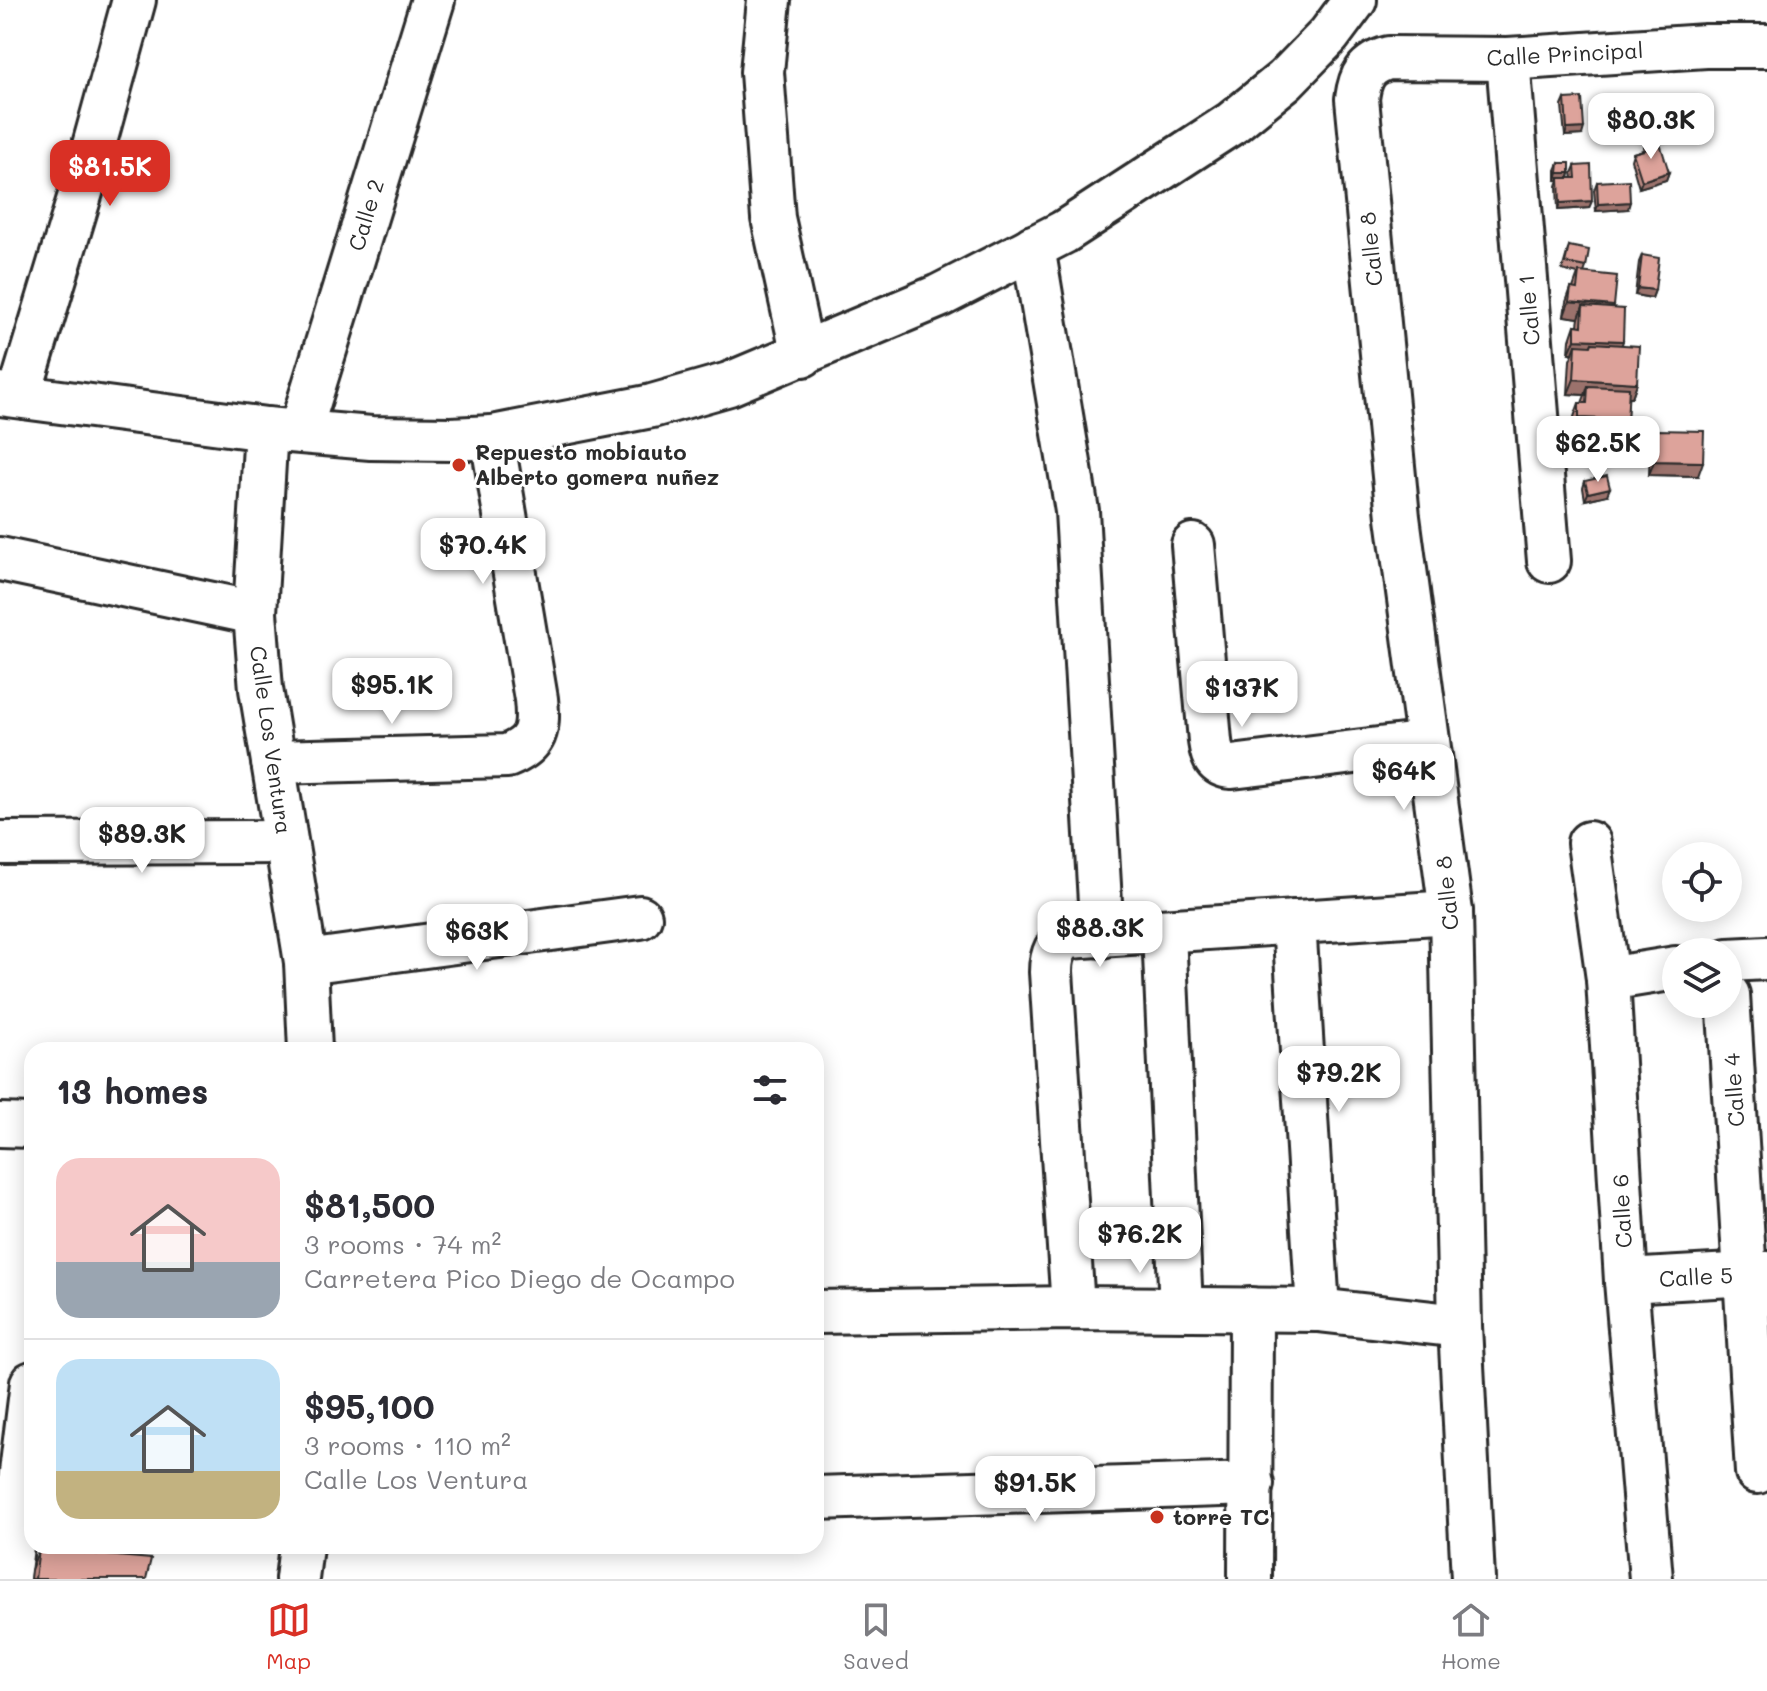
<!DOCTYPE html>
<html lang="en">
<head>
<meta charset="utf-8">
<style>
	:root { --surface:#fff; --page:#f2f2f3; --text:#2b2b33; --muted:#7c7c81; --line:#e1e1e2; --accent:#d93025 }
	body { margin:0; font-family:Mali,sans-serif; background:var(--page); color:var(--text); height:100vh; display:flex; flex-direction:column; font-size:30px; white-space:nowrap }
	* { box-sizing:border-box; margin:0 }
	p { font-size:26px; color:var(--muted) }
	.icon { flex:none; width:44px; height:44px; fill:none; stroke:currentColor; stroke-width:2; stroke-linecap:round; stroke-linejoin:round }
	.map { position:relative; flex:1; overflow:hidden }
	.drawer { position:absolute; left:24px; top:1042px; width:800px; height:512px; display:flex; flex-direction:column; background:var(--surface); border-radius:24px; box-shadow:0 4px 20px #0003 }
	.drawer>* { flex:none }
	.fabs { position:absolute; left:1662px; top:842px; display:grid; gap:16px }
	.fabs a { display:grid; place-items:center; width:80px; height:80px; border-radius:50%; background:var(--surface); box-shadow:0 4px 20px #0003; font-size:40px }
	.price { position:absolute; translate:-50% -68px; padding:0 18px; border-radius:16px; background:#fff; color:#222; font-size:26px; line-height:52px; filter:drop-shadow(0 2px 4px #0008) }
	.price::after { content:''; position:absolute; left:50%; top:48px; width:24px; height:18px; margin-left:-12px; background:inherit; clip-path:polygon(0 0,100% 0,50% 100%) }
	.price.current { background:var(--accent); color:#fff }
	ul { padding:0; list-style:none }
	li { display:flex; align-items:center; gap:24px; height:200px; padding:0 32px }
	li+li { border-top:2px solid var(--line) }
	li span { display:grid; place-items:center; flex:none; width:224px; height:160px; border-radius:24px; color:#555 }
	li>.icon { margin-inline-start:auto }
	span .icon { width:96px; height:96px; fill:#fffc; stroke-width:1 }
	li b { font-size:34px }
	h2 { display:flex; justify-content:space-between; align-items:center; height:96px; padding:0 32px; font-size:34px }
	.tabs { display:flex; justify-content:space-around; align-items:center; height:112px; border-top:2px solid var(--line); background:var(--surface); font-size:22px; color:var(--muted) }
	.tabs a { display:grid; justify-items:center; gap:4px }
	.tabs .current { color:var(--accent) }
	.map>svg:first-child { display:block }
</style>
</head>
<body>
<div class="map">
<svg width="1767" height="1579" viewBox="0 0 1767 1579">
	<rect width="100%" height="100%" fill="#fff"/>
	<filter id="ink" filterUnits="userSpaceOnUse"><feTurbulence type="fractalNoise" baseFrequency=".0125" numOctaves="2"/><feDisplacementMap in="SourceGraphic" scale="16" xChannelSelector="R" yChannelSelector="G"/><feConvolveMatrix kernelMatrix="1 2 1 2 8 2 1 2 1" color-interpolation-filters="sRGB"/></filter>
	<g filter="url(#ink)">
		<g fill="none" stroke-linecap="round" stroke-linejoin="round">
			<!-- minor casing -->
			<g stroke="#2b2b2b" stroke-width="48">
				<g id="minor">
					<path d="M769 0 762 72 773 218 803 355"/>
					<path d="M1508 59 1549 561"/>
					<path d="M1033 247 1077 511 1102 936"/>
					<path d="M0 394 266 429 371 438 451 439 492 437 652 406 729 384 939 296 1064 232 1232 123 1285 80 1329 35 1355 0"/>
					<path d="M19 396 84 182 134 0"/>
					<path d="M266 429 255 613 261 689 306 962 310 1050"/>
					<path d="M300 431 433 0"/>
					<path d="M1193 545 1210 741C1212 756 1215 766 1232 767L1428 743"/>
					<path d="M0 559 255 613"/>
					<path d="M273 762 507 756C537 744 539 729 536 699L492 437"/>
					<path d="M0 843 284 842"/>
					<path d="M1589 843 1608 979 1626 1281 1651 1579"/>
					<path d="M1294 922 1318 1310"/>
					<path d="M1164 933 1181 1308"/>
					<path d="M1728 960 1767 958"/>
					<path d="M306 962 640 917"/>
					<path d="M1608 979 1676 968"/>
					<path d="M1728 995 1757 1472"/>
					<path d="M0 1125 32 1126"/>
					<path d="M1626 1281 1767 1273"/>
					<path d="M1073 1308 1051 972C1051 956 1055 945 1068 937L1451 912"/>
					<path d="M816 1312 1073 1308 1318 1310 1460 1326"/>
					<path d="M816 1498 1252 1484"/>
					<path d="M8 1579 32 1383"/>
					<path d="M297 1579 301 1546"/>
					<path d="M1250 1579 1251 1309"/>
					<path d="M1473 1579 1460 1326 1451 912 1398 517 1357 99C1360 76 1366 64 1389 58L1508 59 1706 46H1767"/>
				</g>
			</g>
			<!-- minor -->
			<use href="#minor" stroke="#fff" stroke-width="42"/>
		</g>
		<!-- wall -->
		<g fill="#be8c85" stroke="#2b2b2b" stroke-width="2">
			<path d="M1565 99 1582 135 1565 136 1562 106Z"/>
			<path d="M1645 142 1669 172 1666 180 1639 188 1631 160 1633 153 1643 150Z"/>
			<path d="M1559 163 1570 173 1569 178H1573L1572 173 1575 166 1589 208 1558 210 1557 186 1559 180H1556V170Z"/>
			<path d="M1597 182 1628 209 1596 211 1594 190Z"/>
			<path d="M1569 246 1586 267 1584 273 1614 306 1613 308 1622 345 1637 383 1632 397H1628L1627 420 1622 434 1573 432 1574 417 1579 403H1582L1585 395 1568 394 1570 360 1573 353H1569L1570 340 1575 325H1578L1579 318 1564 316 1566 302 1571 288H1573L1578 274 1562 270Z"/>
			<path d="M1642 255 1655 290 1652 298 1635 295 1639 262Z"/>
			<path d="M1656 430 1698 476 1649 475 1650 444Z"/>
			<path d="M1585 481 1607 495 1585 500 1583 488Z"/>
			<path d="M39 1549 146 1579H30L31 1570Z"/>
		</g>
		<!-- shaded-wall -->
		<g fill="#9b726c" stroke="#2b2b2b" stroke-width="2">
			<path d="M1584 128 1582 135 1565 136 1567 129Z"/>
			<path d="M1669 172 1666 180 1639 188 1642 181Z"/>
			<path d="M1558 173H1570L1568 181 1556 180Z"/>
			<path d="M1592 201 1589 208 1558 210 1560 203Z"/>
			<path d="M1630 202 1628 209 1596 211 1598 204Z"/>
			<path d="M1638 288 1655 290 1652 298 1635 295Z"/>
			<path d="M1569 302 1614 306 1609 321 1583 306 1579 318 1564 316Z"/>
			<path d="M1575 339 1623 341 1618 356 1592 343 1588 354 1576 345 1573 353H1569Z"/>
			<path d="M1574 379 1637 383 1632 397 1587 395 1588 386 1585 395 1568 394Z"/>
			<path d="M1579 418 1627 420 1622 434 1573 432Z"/>
			<path d="M1654 461 1703 462 1698 476 1649 475Z"/>
			<path d="M1610 488 1607 495 1585 500 1588 493Z"/>
		</g>
		<!-- building -->
		<g fill="#dda39b" stroke="#2b2b2b" stroke-width="2">
			<path d="M1582 98 1584 128 1567 129 1565 99Z"/>
			<path d="M1658 137 1669 172 1642 181 1633 153 1648 149 1645 142Z"/>
			<path d="M1559 163H1570V173H1558Z"/>
			<path d="M1591 165 1592 201 1560 203 1559 178H1576L1575 166Z"/>
			<path d="M1629 180 1630 202 1598 204 1597 182Z"/>
			<path d="M1569 246 1589 250 1586 267 1565 263Z"/>
			<path d="M1642 255 1659 258 1655 290 1638 288Z"/>
			<path d="M1579 272 1617 276 1614 306 1569 302 1571 288 1577 289Z"/>
			<path d="M1583 306 1624 309 1623 341 1575 339V325L1582 326Z"/>
			<path d="M1592 343 1639 346 1637 383 1574 379 1576 345 1591 346Z"/>
			<path d="M1588 386 1629 388 1627 420 1579 418V403H1587Z"/>
			<path d="M1656 430 1704 431 1703 462 1654 461Z"/>
			<path d="M1607 476 1610 488 1588 493 1585 481Z"/>
			<path d="M39 1549 151 1559 146 1579H35Z"/>
		</g>
	</g>
	<!-- markers -->
	<g fill="#c8321e" stroke="#fff" stroke-width="3">
		<circle cx="459" cy="465" r="8"/>
		<circle cx="1157" cy="1517" r="8"/>
	</g>
	<g text-anchor="middle" stroke-width="6" stroke-linejoin="round" paint-order="stroke">
		<!-- street labels -->
		<g font-size="22" fill="#2b2b2b" stroke="#fff">
			<text transform="translate(1565 54) rotate(-3)" y="8">Calle Principal</text>
			<text transform="translate(366 215) rotate(-73)" y="8">Calle 2</text>
			<text transform="translate(1371 249) rotate(-96)" y="8">Calle 8</text>
			<text transform="translate(1529 310) rotate(-95)" y="8">Calle 1</text>
			<text transform="translate(271 740) rotate(82)" y="8">Calle Los Ventura</text>
			<text transform="translate(1447 893) rotate(-96)" y="8">Calle 8</text>
			<text transform="translate(1734 1090) rotate(-94)" y="8">Calle 4</text>
			<text transform="translate(1622 1211) rotate(-93)" y="8">Calle 6</text>
			<text transform="translate(1696 1277) rotate(-3)" y="8">Calle 5</text>
		</g>
		<!-- poi labels -->
		<g font-size="22" font-weight="bold" fill="#2b2b2b" stroke="#fff" text-anchor="start">
			<text x="475" y="460">Repuesto mobiauto<tspan x="475" dy="25">Alberto gomera nuñez</tspan></text>
			<text x="1173" y="1525">torre TC</text>
		</g>
	</g>
</svg>
<div class="fabs">
<a><svg class="icon" aria-label="locate" viewBox="0 0 24 24"><circle cx="12" cy="12" r="6"/><path d="M12 2v4M12 18v4M2 12h4M18 12h4"/></svg></a>
<a><svg class="icon" aria-label="layers" viewBox="0 0 24 24"><path d="M12 4l9 5-9 5-9-5zM3 14l9 5 9-5"/></svg></a>
</div>
<b class="price" style="left:1651px;top:161px">$80.3K</b>
<b class="price current" style="left:110px;top:208px">$81.5K</b>
<b class="price" style="left:1598px;top:484px">$62.5K</b>
<b class="price" style="left:483px;top:586px">$70.4K</b>
<b class="price" style="left:392px;top:726px">$95.1K</b>
<b class="price" style="left:1242px;top:729px">$137K</b>
<b class="price" style="left:1404px;top:812px">$64K</b>
<b class="price" style="left:142px;top:875px">$89.3K</b>
<b class="price" style="left:1100px;top:969px">$88.3K</b>
<b class="price" style="left:477px;top:972px">$63K</b>
<b class="price" style="left:1339px;top:1114px">$79.2K</b>
<b class="price" style="left:1140px;top:1275px">$76.2K</b>
<b class="price" style="left:1035px;top:1524px">$91.5K</b>
<section class="drawer">
<h2>13 homes<svg class="icon" aria-label="filters" viewBox="0 0 24 24"><path d="M4 7h16M4 17h16"/><circle cx="9" cy="7" r="2"/><circle cx="15" cy="17" r="2"/></svg></h2>
<ul>
<li><span style="background:linear-gradient(#f6c9c9 65%,#9aa5b1 0)"><svg class="icon" aria-label="home" viewBox="0 0 24 24"><path d="M3 11l9-7 9 7M6 9v11h12V9"/></svg></span><div><b>$81,500</b><p>3 rooms · 74 m²</p><p>Carretera Pico Diego de Ocampo</p></div></li>
<li><span style="background:linear-gradient(#bfe0f5 70%,#c2b280 0)"><svg class="icon" aria-label="home" viewBox="0 0 24 24"><path d="M3 11l9-7 9 7M6 9v11h12V9"/></svg></span><div><b>$95,100</b><p>3 rooms · 110 m²</p><p>Calle Los Ventura</p></div></li>
</ul>
</section>
</div>
<nav class="tabs">
<a class="current"><svg class="icon" aria-label="map" viewBox="0 0 24 24"><path d="M3 6l6-2 6 2 6-2v14l-6 2-6-2-6 2zM9 4v14M15 6v14"/></svg>Map</a>
<a><svg class="icon" aria-label="saved" viewBox="0 0 24 24"><path d="M7 4h10v16l-5-4-5 4z"/></svg>Saved</a>
<a><svg class="icon" aria-label="home" viewBox="0 0 24 24"><path d="M3 11l9-7 9 7M6 9v11h12V9"/></svg>Home</a>
</nav>
</body>
</html>
